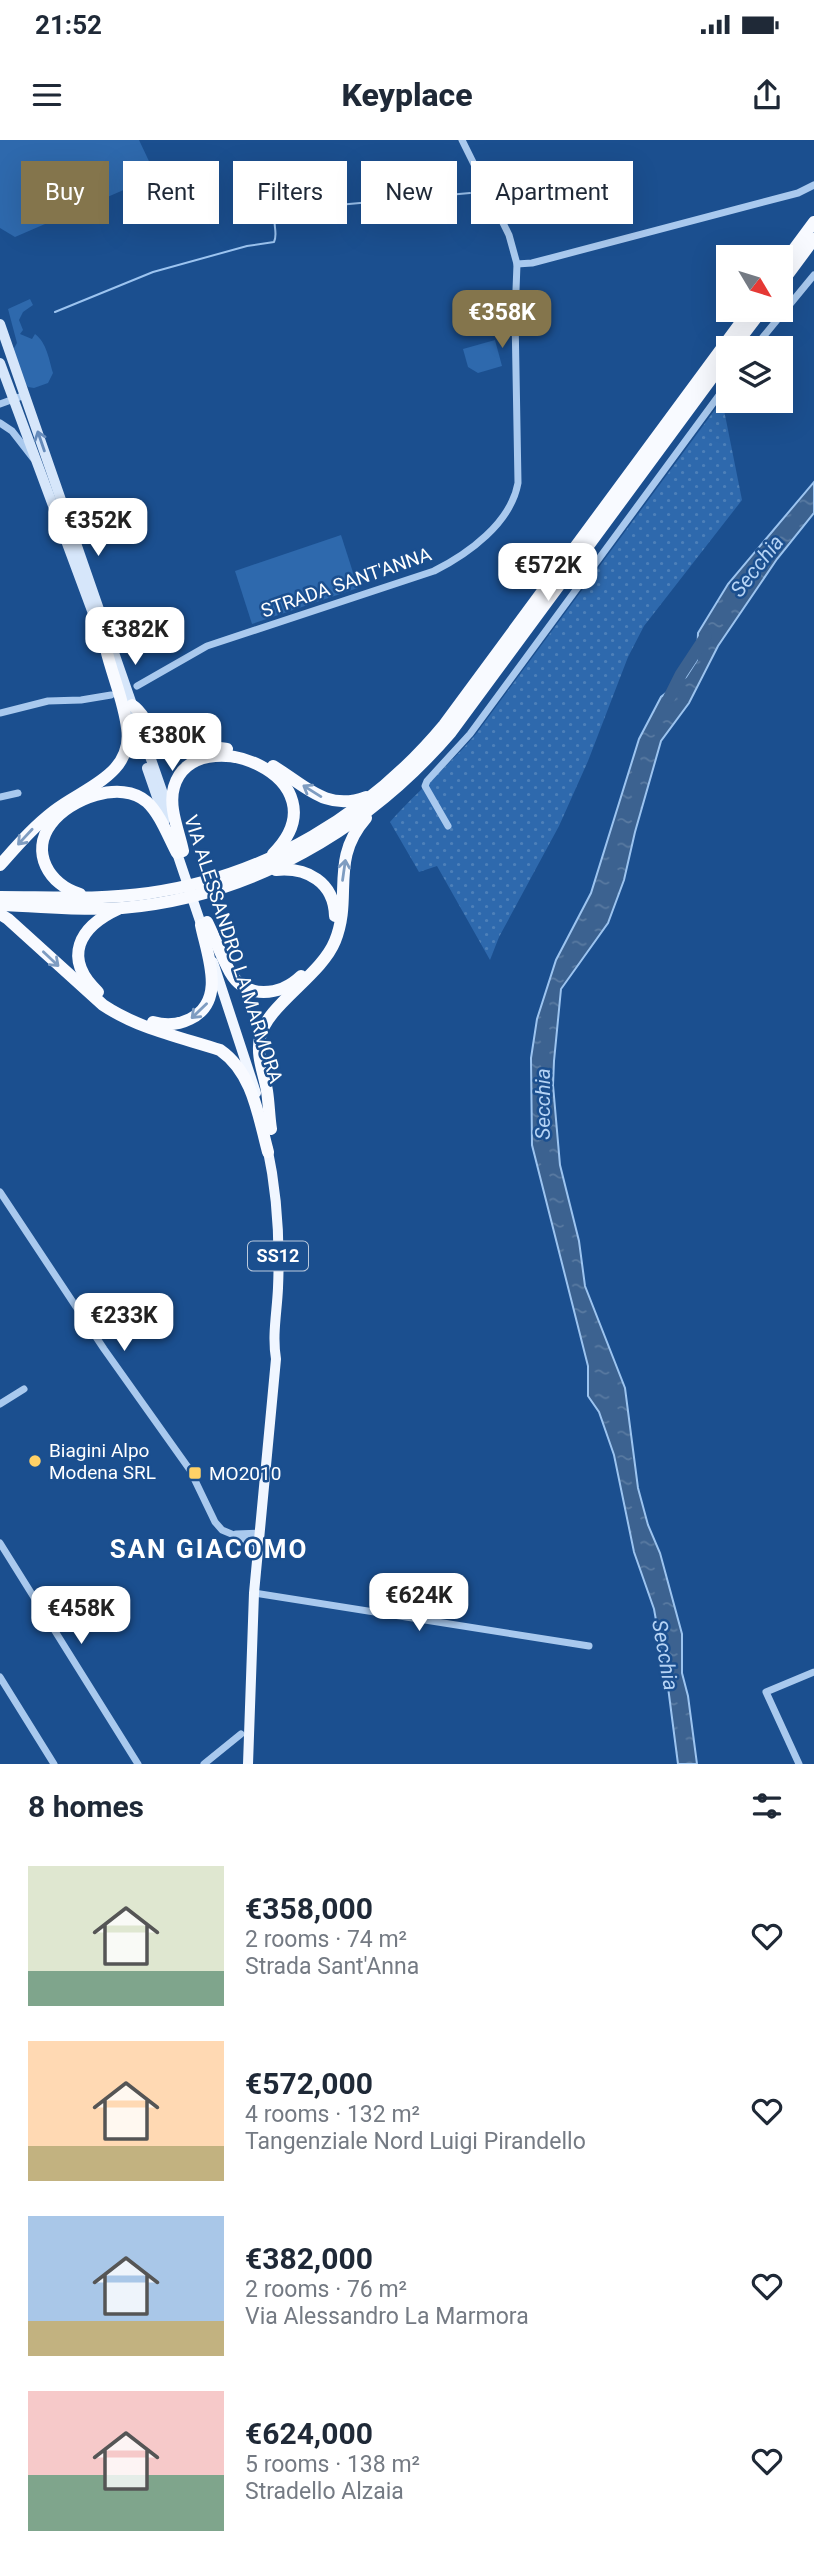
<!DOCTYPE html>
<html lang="en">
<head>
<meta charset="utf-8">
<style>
	:root { --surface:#fff; --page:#f6f6f7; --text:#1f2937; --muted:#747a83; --accent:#84754c }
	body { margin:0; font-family:Roboto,sans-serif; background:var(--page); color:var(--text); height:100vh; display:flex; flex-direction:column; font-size:26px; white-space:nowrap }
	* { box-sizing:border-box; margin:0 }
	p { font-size:23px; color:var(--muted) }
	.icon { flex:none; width:38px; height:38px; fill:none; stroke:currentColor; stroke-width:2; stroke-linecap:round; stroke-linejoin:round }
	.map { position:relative; height:1624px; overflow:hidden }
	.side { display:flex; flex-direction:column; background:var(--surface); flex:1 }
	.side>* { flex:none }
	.hud { position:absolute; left:21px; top:21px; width:774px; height:63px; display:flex; gap:14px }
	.needle { width:46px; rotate:128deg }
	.controls { position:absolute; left:716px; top:105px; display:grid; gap:14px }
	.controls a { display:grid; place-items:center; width:77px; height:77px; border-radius:0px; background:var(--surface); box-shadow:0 7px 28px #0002; font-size:35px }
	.price { position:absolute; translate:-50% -60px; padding:0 16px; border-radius:14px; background:#fff; color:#222; font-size:23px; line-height:46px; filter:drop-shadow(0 2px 4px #0008) }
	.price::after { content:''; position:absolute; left:50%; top:42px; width:21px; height:16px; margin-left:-10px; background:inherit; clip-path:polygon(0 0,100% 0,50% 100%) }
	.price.current { background:var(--accent); color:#fff }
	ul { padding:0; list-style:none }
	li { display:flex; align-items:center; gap:21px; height:175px; padding:0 28px }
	li span { display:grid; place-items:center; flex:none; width:196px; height:140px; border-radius:0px; color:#555 }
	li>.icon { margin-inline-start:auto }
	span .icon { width:84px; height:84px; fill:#fffc; stroke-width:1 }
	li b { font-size:30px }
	h2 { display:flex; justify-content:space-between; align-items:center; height:84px; padding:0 28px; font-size:30px }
	.chip { padding:0 24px; border-radius:0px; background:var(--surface); box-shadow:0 7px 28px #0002; font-size:24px; line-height:63px }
	.chip.current { background:var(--accent); color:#fff }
	.status { display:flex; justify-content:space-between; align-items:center; height:49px; padding:0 35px; background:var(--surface); direction:ltr }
	.status svg { height:19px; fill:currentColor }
	header { display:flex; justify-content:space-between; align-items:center; height:91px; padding:0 28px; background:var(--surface); font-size:32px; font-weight:800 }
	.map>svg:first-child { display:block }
</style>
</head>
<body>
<div class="status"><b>21:52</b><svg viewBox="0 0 49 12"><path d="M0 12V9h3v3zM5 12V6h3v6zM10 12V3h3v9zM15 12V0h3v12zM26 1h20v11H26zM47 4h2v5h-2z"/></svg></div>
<header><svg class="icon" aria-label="menu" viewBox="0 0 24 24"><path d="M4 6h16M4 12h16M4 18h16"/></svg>Keyplace<svg class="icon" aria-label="share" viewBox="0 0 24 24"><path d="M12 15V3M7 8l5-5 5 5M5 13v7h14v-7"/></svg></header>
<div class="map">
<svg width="814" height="1624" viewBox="0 0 814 1624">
	<defs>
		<pattern id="park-dots" width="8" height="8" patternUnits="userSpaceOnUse" patternTransform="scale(1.75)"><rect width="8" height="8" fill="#2e69ad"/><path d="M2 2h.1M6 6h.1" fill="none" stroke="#4d80b9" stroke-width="1.8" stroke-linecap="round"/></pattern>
		<pattern id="water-ripples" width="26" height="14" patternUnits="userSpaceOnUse" patternTransform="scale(1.75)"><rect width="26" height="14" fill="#3c6290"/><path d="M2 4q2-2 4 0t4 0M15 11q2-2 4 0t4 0" fill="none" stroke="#597aa1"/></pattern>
	</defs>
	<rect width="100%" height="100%" fill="#1b4f8f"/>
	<!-- green -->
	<g fill="#2e69ad">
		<path d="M0 0H139L156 36 15 97 0 88Z"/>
		<path d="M30 159 33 165 23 172 19 180 23 190 20 194 32 199 35 194C47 203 49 220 53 233L48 243 34 248 28 247 25 243 13 210 17 203 8 169Z"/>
		<path d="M495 200 502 226 478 233 468 227 463 209Z"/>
		<path d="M341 395 358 448 252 484 235 431Z"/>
	</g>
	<!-- park -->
	<path fill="url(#park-dots)" d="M722 260 742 360 644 486 628 517 588 621 559 686 499 797 490 820 437 726 419 732 390 682C417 651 449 626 476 594Z"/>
	<!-- water -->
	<path fill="url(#water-ripples)" stroke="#9cc4f0" stroke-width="2" d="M814 342V373L777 419 718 506 689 563 661 601 635 692 624 740 608 783 561 849 554 921 553 945 560 1025 579 1101 585 1146 625 1248 638 1348 648 1385 660 1413 682 1494V1533L688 1556 697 1624H678L668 1547 654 1469 634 1412 614 1315 599 1272 588 1256V1226L532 1005 531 918 537 879 556 820 591 753 639 599 661 557 686 537 697 520 698 493 728 444Z"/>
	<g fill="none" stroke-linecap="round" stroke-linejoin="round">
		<!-- stream -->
		<path stroke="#9cc4f0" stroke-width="2" d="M55 172 153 132 247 106 274 102C279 92 270 81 278 72L283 70 470 53"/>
		<!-- river -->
		<path stroke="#3c6290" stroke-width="12" d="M669 558 681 534 706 496"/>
		<!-- minor -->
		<g stroke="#a9c9ee" stroke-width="7">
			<path d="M517 124 532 123 798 53 814 45"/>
			<path d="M754 208 814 135"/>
			<path d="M0 264 25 255"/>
			<path d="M0 283 12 291 33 318"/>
			<path d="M137 546 207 506 434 431C468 414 511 383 518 343L515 176 517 124 509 95 462 0"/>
			<path d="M0 573 48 561 81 560 111 555"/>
			<path d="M0 657 18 653"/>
			<path d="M448 686 425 646 427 641 470 594 728 243"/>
			<path d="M0 1052 104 1209 190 1330 215 1382 222 1390 258 1405"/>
			<path d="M0 1264 24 1249"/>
			<path d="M236 1394 259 1393"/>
			<path d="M0 1403 138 1624"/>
			<path d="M254 1453 589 1506"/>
			<path d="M0 1537 54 1624"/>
			<path d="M204 1624 241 1594"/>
			<path d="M799 1624 766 1552 814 1532"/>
		</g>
		<!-- secondary -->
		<g stroke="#d6e6fa" stroke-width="10">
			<path d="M0 184 170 674"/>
			<path d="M0 223 101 495"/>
			<path d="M147 628 165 680"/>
		</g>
		<!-- primary -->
		<g stroke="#f0f6ff" stroke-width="10">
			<path d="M177 713 204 793"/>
			<path d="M213 822 256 953"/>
			<path d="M248 1624 254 1453 276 1219C272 1195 277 1172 278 1148 280 1101 277 1052 267 1006"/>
		</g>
		<!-- trunk -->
		<g stroke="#f8faff" stroke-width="12">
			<path d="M780 128 814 82"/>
			<path d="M780 145 814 99"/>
			<path d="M733 208 762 170"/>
			<path d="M132 565C143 572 144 581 153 590 171 607 203 605 227 609"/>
			<path d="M273 626C305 645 326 672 366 657"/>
			<path d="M183 711C179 691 168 667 174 647 194 576 349 638 273 714"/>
			<path d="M0 725C17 706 33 687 54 671 83 648 134 635 127 588 124 561 112 535 106 509"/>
			<path d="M276 730C307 727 334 742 335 776"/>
			<path d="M80 754C49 745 30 712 51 684 69 659 121 639 147 662 160 674 168 696 177 713"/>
			<path d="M0 757C50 757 100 760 149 753 265 737 370 674 444 585L750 170"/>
			<path d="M0 765C41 766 82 771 122 768 251 757 368 689 451 592L728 216"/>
			<path d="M0 774 8 779 103 865C139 889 180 897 220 910 253 933 258 975 268 1012"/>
			<path d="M207 782C215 798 221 816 230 832 246 860 280 856 301 836"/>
			<path d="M98 852C62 818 79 787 118 769"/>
			<path d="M153 882C167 886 178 885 190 879 227 861 207 815 201 785"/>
			<path d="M271 989C269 976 269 964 267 951 264 933 256 916 260 898 265 866 321 836 335 801 353 757 329 720 366 678"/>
		</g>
	</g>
	<!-- one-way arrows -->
	<defs><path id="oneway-shaft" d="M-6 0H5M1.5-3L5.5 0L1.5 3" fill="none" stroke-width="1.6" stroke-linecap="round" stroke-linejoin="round" transform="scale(1.75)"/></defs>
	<use stroke="#668bba" href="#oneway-shaft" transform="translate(41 301) rotate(-109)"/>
	<g stroke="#7e9cc1">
		<use href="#oneway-shaft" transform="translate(312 651) rotate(-148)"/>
		<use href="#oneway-shaft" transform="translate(25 697) rotate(133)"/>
		<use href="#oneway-shaft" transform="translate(344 730) rotate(-82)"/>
		<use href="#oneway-shaft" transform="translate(51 819) rotate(43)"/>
		<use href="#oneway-shaft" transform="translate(199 871) rotate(136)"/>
	</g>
	<!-- markers -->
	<g fill="#ffd166" stroke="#1b4f8f" stroke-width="2.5">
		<circle cx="35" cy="1321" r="7"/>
		<rect x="188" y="1326" width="14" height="14" rx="3.5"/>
	</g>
	<g text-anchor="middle" stroke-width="5" stroke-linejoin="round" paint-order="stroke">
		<!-- shield labels -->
		<rect fill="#1b4f8f" stroke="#bbcadd" stroke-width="2" x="248" y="1101.5" width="60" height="29" rx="5"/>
		<g font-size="18" font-weight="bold" fill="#fff">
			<text x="278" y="1122">SS12</text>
		</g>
		<!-- street labels -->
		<g font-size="19" fill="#fff" stroke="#1b4f8f">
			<text transform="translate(346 442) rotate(-19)" y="7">STRADA SANT'ANNA</text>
			<text transform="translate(234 809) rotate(72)" y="7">VIA ALESSANDRO LA MARMORA</text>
		</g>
		<!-- poi labels -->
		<g font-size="19" fill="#fff" stroke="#1b4f8f" text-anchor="start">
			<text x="49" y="1317">Biagini Alpo<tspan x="49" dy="22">Modena SRL</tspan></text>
			<text x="209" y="1340">MO2010</text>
		</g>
		<!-- water labels -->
		<g font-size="21" font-style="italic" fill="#b5d3f5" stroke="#1b4f8f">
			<text transform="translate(757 426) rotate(-52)" y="7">Secchia</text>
			<text transform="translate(543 964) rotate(-90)" y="7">Secchia</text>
			<text transform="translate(665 1515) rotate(80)" y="7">Secchia</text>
		</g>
		<!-- district labels -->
		<g font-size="26" font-weight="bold" letter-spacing="2" fill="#fff" stroke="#1b4f8f">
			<text x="209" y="1418">SAN GIACOMO</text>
		</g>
	</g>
</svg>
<div class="controls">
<a><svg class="needle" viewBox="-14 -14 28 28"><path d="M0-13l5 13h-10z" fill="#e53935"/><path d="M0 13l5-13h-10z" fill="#747a83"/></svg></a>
<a><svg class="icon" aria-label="layers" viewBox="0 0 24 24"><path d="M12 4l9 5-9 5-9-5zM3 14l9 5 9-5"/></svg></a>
</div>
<b class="price current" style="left:502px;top:210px">€358K</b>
<b class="price" style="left:98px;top:418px">€352K</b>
<b class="price" style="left:548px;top:463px">€572K</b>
<b class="price" style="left:135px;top:527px">€382K</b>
<b class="price" style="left:172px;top:633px">€380K</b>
<b class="price" style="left:124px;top:1213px">€233K</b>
<b class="price" style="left:419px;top:1493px">€624K</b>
<b class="price" style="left:81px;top:1506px">€458K</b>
<div class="hud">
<a class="chip current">Buy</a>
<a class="chip">Rent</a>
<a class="chip">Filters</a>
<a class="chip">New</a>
<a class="chip">Apartment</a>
</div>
</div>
<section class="side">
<h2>8 homes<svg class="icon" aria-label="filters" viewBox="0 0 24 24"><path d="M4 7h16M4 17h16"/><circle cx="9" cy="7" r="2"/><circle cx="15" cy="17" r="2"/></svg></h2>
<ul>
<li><span style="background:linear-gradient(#dfe7d0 75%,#7fa58c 0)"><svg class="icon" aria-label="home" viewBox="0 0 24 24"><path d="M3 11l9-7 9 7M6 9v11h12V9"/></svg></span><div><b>€358,000</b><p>2 rooms · 74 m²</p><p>Strada Sant'Anna</p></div><svg class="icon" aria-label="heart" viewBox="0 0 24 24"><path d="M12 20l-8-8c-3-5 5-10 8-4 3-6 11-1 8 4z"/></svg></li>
<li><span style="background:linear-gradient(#ffd9b3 75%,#c2b280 0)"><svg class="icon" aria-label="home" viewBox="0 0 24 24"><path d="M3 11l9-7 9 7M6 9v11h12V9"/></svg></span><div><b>€572,000</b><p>4 rooms · 132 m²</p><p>Tangenziale Nord Luigi Pirandello</p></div><svg class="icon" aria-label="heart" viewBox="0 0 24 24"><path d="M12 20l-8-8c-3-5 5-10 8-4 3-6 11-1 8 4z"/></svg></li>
<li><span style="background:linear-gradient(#a9c7e8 75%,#c2b280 0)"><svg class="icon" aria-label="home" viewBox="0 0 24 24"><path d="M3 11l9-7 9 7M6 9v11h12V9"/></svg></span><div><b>€382,000</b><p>2 rooms · 76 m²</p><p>Via Alessandro La Marmora</p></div><svg class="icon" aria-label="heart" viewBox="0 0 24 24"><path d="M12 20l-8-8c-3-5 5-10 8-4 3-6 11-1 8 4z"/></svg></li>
<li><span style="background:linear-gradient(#f6c9c9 60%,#7fa58c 0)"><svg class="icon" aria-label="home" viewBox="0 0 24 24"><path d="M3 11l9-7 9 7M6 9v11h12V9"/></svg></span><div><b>€624,000</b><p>5 rooms · 138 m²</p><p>Stradello Alzaia</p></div><svg class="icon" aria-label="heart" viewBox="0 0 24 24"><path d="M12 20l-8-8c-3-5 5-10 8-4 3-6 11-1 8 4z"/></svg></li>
</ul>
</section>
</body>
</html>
